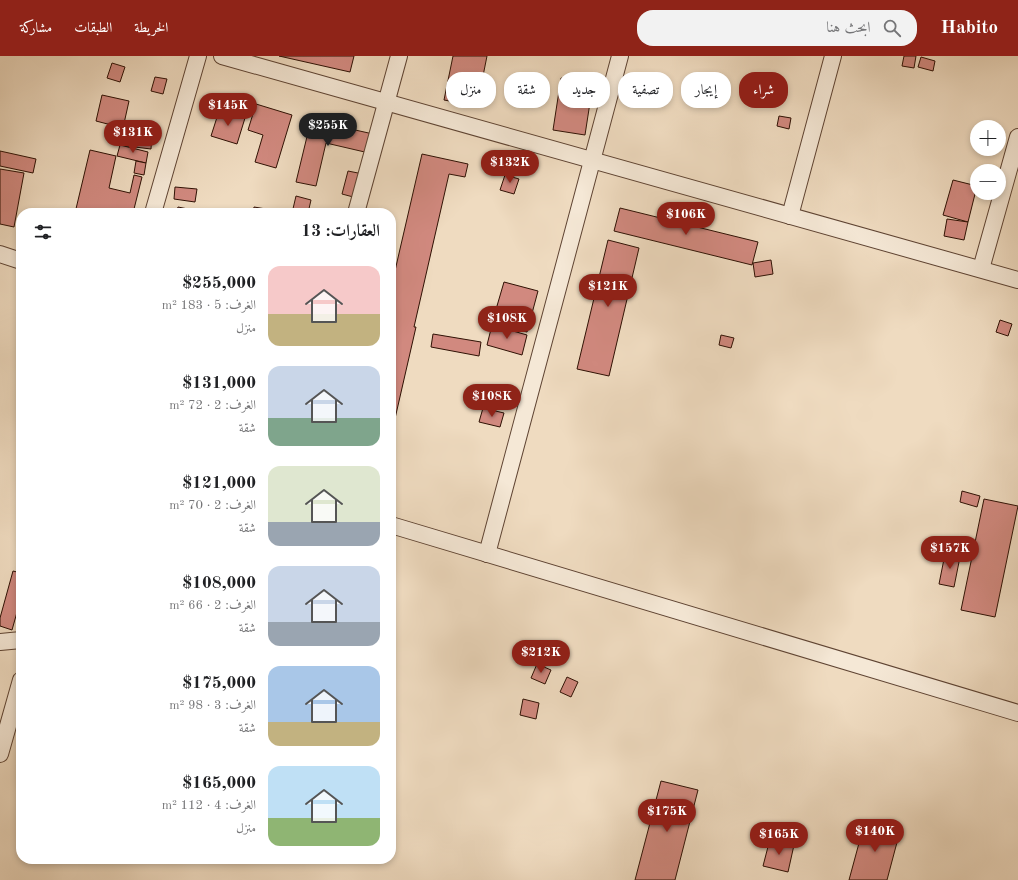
<!DOCTYPE html>
<html lang="ar">
<head>
<meta charset="utf-8">
<style>
	:root { --surface:#fff; --page:#f2f2f2; --text:#202124; --muted:#757577; --accent:#8f2418 }
	body { margin:0; font-family:"Old Standard TT",Amiri,serif; background:var(--page); color:var(--text); direction:rtl; height:100vh; display:flex; flex-direction:column; font-size:15px; white-space:nowrap }
	* { box-sizing:border-box; margin:0 }
	p { font-size:13px; color:var(--muted) }
	.icon { flex:none; width:22px; height:22px; fill:none; stroke:currentColor; stroke-width:2; stroke-linecap:round; stroke-linejoin:round }
	.map { position:relative; flex:1; overflow:hidden; direction:ltr }
	.drawer { position:absolute; left:16px; top:152px; width:380px; height:656px; display:flex; flex-direction:column; background:var(--surface); border-radius:16px; box-shadow:0 2px 6px #0003; direction:rtl }
	.drawer>* { flex:none }
	.top-card { position:absolute; left:408px; top:16px; width:380px; height:36px; direction:rtl; display:flex; gap:8px }
	.buttons { position:absolute; left:970px; top:64px; display:grid; gap:8px }
	.buttons a { display:grid; place-items:center; width:36px; height:36px; border-radius:50%; background:var(--surface); box-shadow:0 2px 6px #0003; font-size:20px }
	.price { position:absolute; translate:-50% -34px; padding:0 9px; border-radius:14px; background:var(--accent); color:#fff; font-size:13px; line-height:26px; filter:drop-shadow(0 1px 2px #0008) }
	.price::after { content:''; position:absolute; left:50%; top:24px; width:12px; height:9px; margin-left:-6px; background:inherit; clip-path:polygon(0 0,100% 0,50% 100%) }
	.price.selected { background:#222; color:#fff }
	ul { padding:0; list-style:none }
	li { display:flex; align-items:center; gap:12px; height:100px; padding:0 16px }
	li span { display:grid; place-items:center; flex:none; width:112px; height:80px; border-radius:12px; color:#555 }
	li>.icon { margin-inline-start:auto }
	span .icon { width:48px; height:48px; fill:#fffc; stroke-width:1 }
	li b { font-size:17px }
	h2 { display:flex; justify-content:space-between; align-items:center; height:48px; padding:0 16px; font-size:17px }
	.pill { padding:0 14px; border-radius:16px; background:var(--surface); box-shadow:0 2px 6px #0003; font-size:14px; line-height:36px }
	.pill.selected { background:var(--accent); color:#fff }
	header { display:flex; align-items:center; gap:24px; box-sizing:border-box; height:56px; padding:0 20px; background:var(--accent); color:#fff }
	header strong { font-size:19px }
	nav { display:flex; gap:22px; margin-inline-start:auto; font-size:14px }
	.search { width:280px; height:36px; background:var(--page); display:flex; align-items:center; gap:10px; box-sizing:border-box; padding:0 14px; border-radius:16px; color:var(--muted); font-size:15px }
	.map>svg:first-child { display:block }
</style>
</head>
<body>
<header>
<strong>Habito</strong>
<div class="search"><svg class="icon" aria-label="search" viewBox="0 0 24 24"><circle cx="10" cy="10" r="6"/><path d="M15 15l6 6"/></svg>ابحث هنا</div>
<nav><a>الخريطة</a><a>الطبقات</a><a>مشاركة</a></nav>
</header>
<div class="map">
<svg width="1018" height="824" viewBox="0 0 1018 824">
	<rect width="100%" height="100%" fill="#efdbc0"/>
	<filter id="stains"><feTurbulence type="fractalNoise" baseFrequency=".005" numOctaves="4"/><feColorMatrix values="0 0 0 0 .2 0 0 0 0 .09 0 0 0 0 .02 0 0 0 .5 -.17"/></filter>
	<radialGradient id="worn" r=".72"><stop offset=".6" stop-color="#630" stop-opacity="0"/><stop offset="1" stop-color="#630" stop-opacity=".3"/></radialGradient>
	<!-- building -->
	<g fill="#d1897f" stroke="#2f1104">
		<path d="M279 0H354L350 16Z"/>
		<path d="M453 0H487L477 50 444 44Z"/>
		<path d="M904 0H916L914 12 902 10Z"/>
		<path d="M921 1 935 5 933 15 918 11Z"/>
		<path d="M112 7 125 11 120 26 107 22Z"/>
		<path d="M155 21 167 23 163 38 151 35Z"/>
		<path d="M561 22 593 27 585 79 553 74Z"/>
		<path d="M102 39 129 45 123 72 96 65Z"/>
		<path d="M256 48 292 59 276 112 255 106 263 79 248 74Z"/>
		<path d="M219 55 245 62 237 88 211 80Z"/>
		<path d="M779 60 791 62 789 73 777 70Z"/>
		<path d="M311 64 373 78 369 97 326 87 316 130 296 126Z"/>
		<path d="M121 74 152 78 151 93 119 89Z"/>
		<path d="M120 89 148 96 146 107 117 100Z"/>
		<path d="M90 94 116 100 109 132 130 137 134 119 142 121 133 157H75Z"/>
		<path d="M0 95 36 103 33 117 0 110Z"/>
		<path d="M422 98 468 108 465 121 449 118 414 271H416L391 380V232Z"/>
		<path d="M136 105 146 107 144 119 134 117Z"/>
		<path d="M0 113 24 117 14 171 0 168Z"/>
		<path d="M348 115 363 118 357 142 342 138Z"/>
		<path d="M505 119 519 123 514 138 500 134Z"/>
		<path d="M953 124 977 130 968 166 943 159Z"/>
		<path d="M175 131 197 133 195 146 174 143Z"/>
		<path d="M296 140 311 144 308 157H292Z"/>
		<path d="M178 151 193 154V157H176Z"/>
		<path d="M254 151 266 153 265 157H253Z"/>
		<path d="M620 152 758 186 752 209 614 175Z"/>
		<path d="M947 163 968 166 964 184 944 180Z"/>
		<path d="M608 184 639 192 609 320 577 313Z"/>
		<path d="M771 204 773 218 755 221 753 207Z"/>
		<path d="M504 226 538 235 527 276 492 267Z"/>
		<path d="M1000 264 1012 268 1008 280 996 276Z"/>
		<path d="M492 269 527 279 522 299 487 289Z"/>
		<path d="M433 278 481 286 479 300 431 291Z"/>
		<path d="M721 279 734 282 731 292 719 289Z"/>
		<path d="M483 352 504 357 500 371 479 366Z"/>
		<path d="M962 435 980 440 977 451 960 446Z"/>
		<path d="M984 443 1018 450 995 561 961 554Z"/>
		<path d="M945 498 960 501 954 531 939 528Z"/>
		<path d="M13 515 21 517V542L12 574 0 570V562Z"/>
		<path d="M537 608 551 614 545 628 531 622Z"/>
		<path d="M567 621 578 626 571 641 560 636Z"/>
		<path d="M523 643 539 647 536 663 520 659Z"/>
		<path d="M661 725 698 734 675 824H635Z"/>
		<path d="M865 765 900 775 887 824H849Z"/>
		<path d="M770 783 794 789 788 816 763 810Z"/>
	</g>
	<g fill="none" stroke-linecap="round" stroke-linejoin="round">
		<!-- street casing -->
		<g stroke="#5f4433" stroke-width="18">
			<g id="street">
				<path d="M222 0 1018 224"/>
				<path d="M153 157 198 0"/>
				<path d="M356 157 399 0"/>
				<path d="M790 160 833 0"/>
				<path d="M0 198 21 205"/>
				<path d="M981 213 1018 81"/>
				<path d="M391 469 1018 657"/>
				<path d="M487 498 620 0"/>
				<path d="M0 586 21 584"/>
				<path d="M0 698 21 624"/>
			</g>
		</g>
		<!-- street -->
		<use href="#street" stroke="#f5e8d6" stroke-width="16"/>
	</g>
	<rect width="100%" height="100%" filter="url(#stains)"/>
	<rect width="100%" height="100%" fill="url(#worn)"/>
</svg>
<div class="buttons">
<a>+</a>
<a>−</a>
</div>
<b class="price" style="left:228px;top:71px">$145K</b>
<b class="price selected" style="left:328px;top:91px">$255K</b>
<b class="price" style="left:133px;top:98px">$131K</b>
<b class="price" style="left:510px;top:128px">$132K</b>
<b class="price" style="left:686px;top:180px">$106K</b>
<b class="price" style="left:608px;top:252px">$121K</b>
<b class="price" style="left:507px;top:284px">$108K</b>
<b class="price" style="left:492px;top:362px">$108K</b>
<b class="price" style="left:950px;top:514px">$157K</b>
<b class="price" style="left:541px;top:618px">$212K</b>
<b class="price" style="left:667px;top:777px">$175K</b>
<b class="price" style="left:875px;top:797px">$140K</b>
<b class="price" style="left:779px;top:800px">$165K</b>
<div class="top-card">
<a class="pill selected">شراء</a>
<a class="pill">إيجار</a>
<a class="pill">تصفية</a>
<a class="pill">جديد</a>
<a class="pill">شقة</a>
<a class="pill">منزل</a>
</div>
<section class="drawer">
<h2>العقارات: 13<svg class="icon" aria-label="filters" viewBox="0 0 24 24"><path d="M4 7h16M4 17h16"/><circle cx="9" cy="7" r="2"/><circle cx="15" cy="17" r="2"/></svg></h2>
<ul>
<li><span style="background:linear-gradient(#f6c9c9 60%,#c2b280 0)"><svg class="icon" aria-label="home" viewBox="0 0 24 24"><path d="M3 11l9-7 9 7M6 9v11h12V9"/></svg></span><div><b>$255,000</b><p>الغرف: 5 · 183 m²</p><p>منزل</p></div></li>
<li><span style="background:linear-gradient(#c9d6e8 65%,#7fa58c 0)"><svg class="icon" aria-label="home" viewBox="0 0 24 24"><path d="M3 11l9-7 9 7M6 9v11h12V9"/></svg></span><div><b>$131,000</b><p>الغرف: 2 · 72 m²</p><p>شقة</p></div></li>
<li><span style="background:linear-gradient(#dfe7d0 70%,#9aa5b1 0)"><svg class="icon" aria-label="home" viewBox="0 0 24 24"><path d="M3 11l9-7 9 7M6 9v11h12V9"/></svg></span><div><b>$121,000</b><p>الغرف: 2 · 70 m²</p><p>شقة</p></div></li>
<li><span style="background:linear-gradient(#c9d6e8 70%,#9aa5b1 0)"><svg class="icon" aria-label="home" viewBox="0 0 24 24"><path d="M3 11l9-7 9 7M6 9v11h12V9"/></svg></span><div><b>$108,000</b><p>الغرف: 2 · 66 m²</p><p>شقة</p></div></li>
<li><span style="background:linear-gradient(#a9c7e8 70%,#c2b280 0)"><svg class="icon" aria-label="home" viewBox="0 0 24 24"><path d="M3 11l9-7 9 7M6 9v11h12V9"/></svg></span><div><b>$175,000</b><p>الغرف: 3 · 98 m²</p><p>شقة</p></div></li>
<li><span style="background:linear-gradient(#bfe0f5 65%,#8fb573 0)"><svg class="icon" aria-label="home" viewBox="0 0 24 24"><path d="M3 11l9-7 9 7M6 9v11h12V9"/></svg></span><div><b>$165,000</b><p>الغرف: 4 · 112 m²</p><p>منزل</p></div></li>
</ul>
</section>
</div>
</body>
</html>
